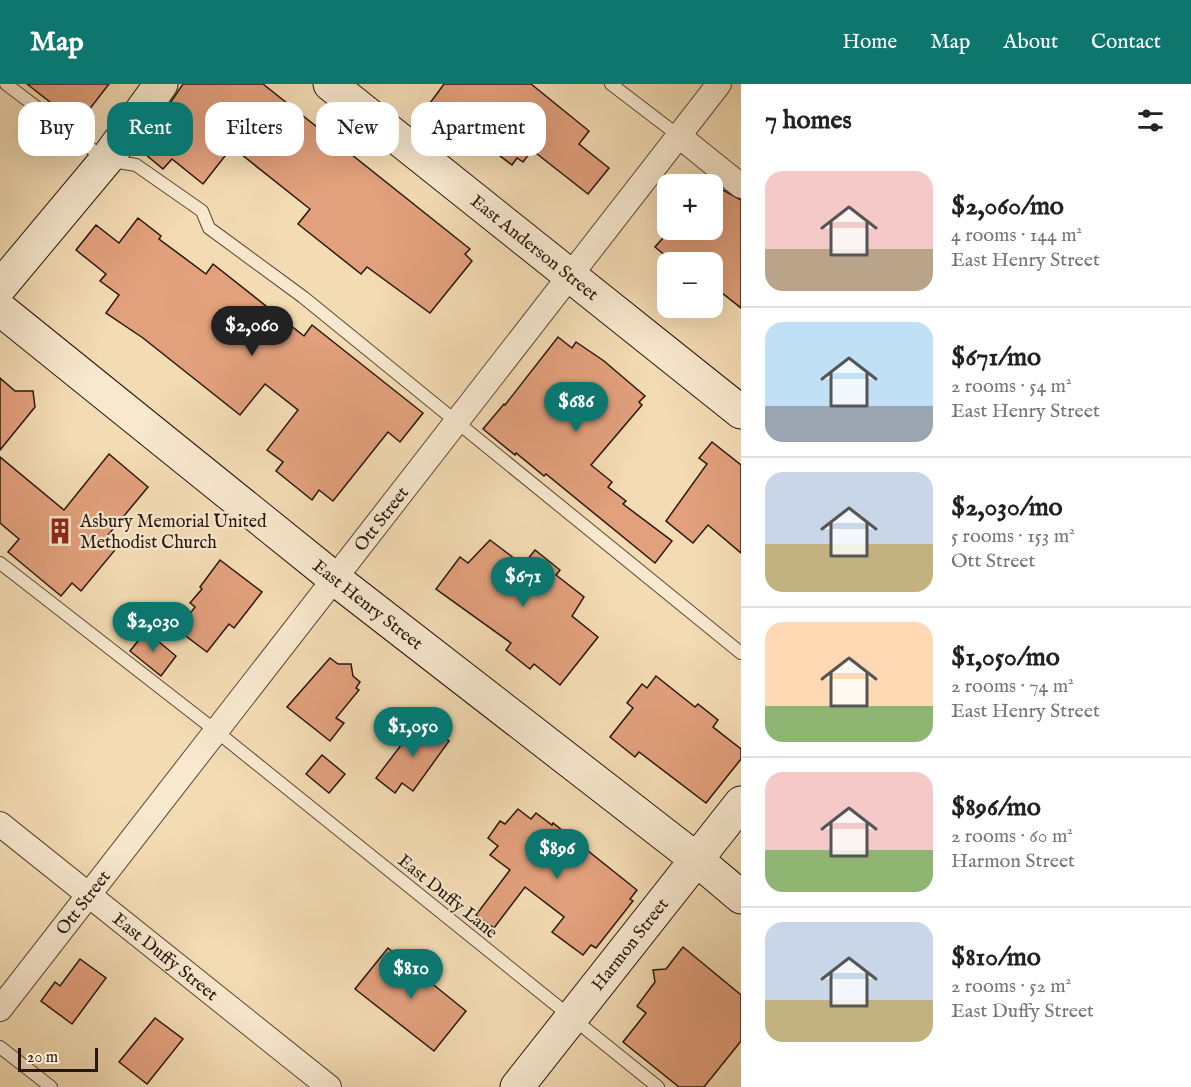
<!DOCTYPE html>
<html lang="en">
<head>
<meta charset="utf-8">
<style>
	:root { --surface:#fff; --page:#f6f6f6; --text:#222; --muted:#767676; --line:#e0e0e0; --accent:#0f766e }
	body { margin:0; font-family:"IM FELL English",serif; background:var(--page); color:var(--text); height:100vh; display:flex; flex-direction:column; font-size:22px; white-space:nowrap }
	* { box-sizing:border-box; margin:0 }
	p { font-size:20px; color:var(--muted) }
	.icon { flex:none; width:33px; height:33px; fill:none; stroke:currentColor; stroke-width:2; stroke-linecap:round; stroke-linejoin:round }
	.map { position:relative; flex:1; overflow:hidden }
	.sheet { display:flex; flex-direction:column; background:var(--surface); width:450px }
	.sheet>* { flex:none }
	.top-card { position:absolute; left:18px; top:18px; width:570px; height:54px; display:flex; gap:12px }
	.tools { position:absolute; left:657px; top:90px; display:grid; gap:12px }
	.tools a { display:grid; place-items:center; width:66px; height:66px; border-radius:12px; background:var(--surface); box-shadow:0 6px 24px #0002; font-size:30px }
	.scale { position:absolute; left:18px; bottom:15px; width:80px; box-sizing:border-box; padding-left:6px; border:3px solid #29160e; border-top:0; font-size:16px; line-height:21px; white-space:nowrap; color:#29160e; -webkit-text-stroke:4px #f7e8ce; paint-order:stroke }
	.price { position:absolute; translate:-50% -51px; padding:0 14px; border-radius:21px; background:var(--accent); color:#fff; font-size:20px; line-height:39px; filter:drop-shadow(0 2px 3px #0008) }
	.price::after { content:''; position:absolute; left:50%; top:36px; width:18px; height:14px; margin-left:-9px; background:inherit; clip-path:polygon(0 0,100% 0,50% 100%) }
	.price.active { background:#222; color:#fff }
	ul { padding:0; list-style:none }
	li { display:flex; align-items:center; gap:18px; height:150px; padding:0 24px }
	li+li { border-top:2px solid var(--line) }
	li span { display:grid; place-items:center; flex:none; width:168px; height:120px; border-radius:18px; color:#555 }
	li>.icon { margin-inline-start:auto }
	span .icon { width:72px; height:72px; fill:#fffc; stroke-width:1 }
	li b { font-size:26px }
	h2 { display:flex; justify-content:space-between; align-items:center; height:72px; padding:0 24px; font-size:26px }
	.chip { padding:0 21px; border-radius:18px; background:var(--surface); box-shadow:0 6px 24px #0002; font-size:21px; line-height:54px }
	.chip.active { background:var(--accent); color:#fff }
	header { display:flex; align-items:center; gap:36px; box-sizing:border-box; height:84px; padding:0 30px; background:var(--accent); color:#fff }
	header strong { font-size:28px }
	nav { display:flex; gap:33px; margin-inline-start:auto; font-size:21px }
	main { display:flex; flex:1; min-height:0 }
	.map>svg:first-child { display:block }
</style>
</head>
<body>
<header>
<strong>Map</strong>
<nav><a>Home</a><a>Map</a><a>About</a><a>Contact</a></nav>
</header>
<main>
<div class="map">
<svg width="741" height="1003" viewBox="0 0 741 1003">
	<rect width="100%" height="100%" fill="#f3dbb3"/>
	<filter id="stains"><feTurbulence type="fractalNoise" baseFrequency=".00333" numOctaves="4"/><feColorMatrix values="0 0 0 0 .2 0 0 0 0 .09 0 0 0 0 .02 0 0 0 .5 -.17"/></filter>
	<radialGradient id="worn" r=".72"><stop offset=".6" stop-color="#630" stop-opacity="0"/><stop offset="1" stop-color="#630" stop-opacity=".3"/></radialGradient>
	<!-- building -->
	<g fill="#e2a07d" stroke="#29160e" stroke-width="1.5">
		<path d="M27 0H109L78 40Z"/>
		<path d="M183 0H263L470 165 465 170 472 177 430 229 367 183 361 190 298 140 310 125 232 63 203 100 172 75 163 85 139 65Z"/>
		<path d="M444 0H531L589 47 579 60 609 84 588 110 532 66 523 78 517 74 512 81 430 19Z"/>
		<path d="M723 106 741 116V224L712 201V178H673L655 163 670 146H712V122Z"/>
		<path d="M138 134 161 152 159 155 206 190 213 180 304 252 312 241 423 329 400 358 388 348 333 417 319 406 312 416 276 387 283 378 267 366 298 326 265 300 240 331 143 254 106 229 119 211 100 197 106 190 76 166 96 141 119 159Z"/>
		<path d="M558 253 572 264 576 258 604 277 645 312 639 318 642 321 591 381 612 398 608 403 626 417 623 420 672 457 655 479 546 390 544 392 516 369 515 371 483 345 504 320 505 321Z"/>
		<path d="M0 294 15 307H33L35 323 0 366Z"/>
		<path d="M712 358 741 381V469L708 441 693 459 666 437 707 380 699 374Z"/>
		<path d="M109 370 148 403 103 457 115 466 81 507 72 499 61 512 8 468 19 455 0 439V373L64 426Z"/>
		<path d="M490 456 523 481 535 466 560 486 556 491 584 513 572 532 598 553 560 601 534 580 530 585 506 566 511 559 436 505 460 473 468 479Z"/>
		<path d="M220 476 262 508 234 544 229 540 207 568 178 546 195 523 190 519 202 505 200 503Z"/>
		<path d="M146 547 176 572 161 592 130 567Z"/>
		<path d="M330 574 338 580H351L353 592 360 598 356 604 359 606 336 634 344 639 330 657 287 623Z"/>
		<path d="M656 592 695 623 698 620 718 636 713 643 741 665V675L706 719 639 668 635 673 610 653 633 624 627 619 642 600 647 604Z"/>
		<path d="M421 635 449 657 413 707 402 699 395 709 376 694Z"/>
		<path d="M322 671 345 690 329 709 306 690Z"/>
		<path d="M518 725 531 735 536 729 552 741 553 739 637 806 630 815 633 817 596 864 591 861 583 871 552 848 564 833 525 803 494 844 476 831 510 786 490 771 498 762 488 754 500 737 505 740Z"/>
		<path d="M683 863 741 911V957L704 1003H679L623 958 646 929 637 922 655 898 653 886 666 885Z"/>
		<path d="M388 864 466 927 434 967 355 905Z"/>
		<path d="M80 875 106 894 72 940 41 917 55 898 60 902Z"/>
		<path d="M155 934 183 955 147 1000 119 978Z"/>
	</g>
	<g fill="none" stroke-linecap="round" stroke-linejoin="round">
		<!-- service casing -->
		<g stroke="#5c4737" stroke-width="14">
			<g id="service">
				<path d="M6 0 106 76 136 81 202 127 209 144 303 213 741 569"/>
				<path d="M611 0 679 52"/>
				<path d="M0 479 216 647 658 1003"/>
				<path d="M0 963 51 1003"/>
			</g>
		</g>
		<!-- minor casing -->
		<g stroke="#5c4737" stroke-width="26">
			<g id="minor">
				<path d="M679 52 741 102"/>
				<path id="s1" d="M0 740 329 1003"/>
				<path id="s2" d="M0 925 719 0"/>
			</g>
		</g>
		<!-- secondary casing -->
		<g stroke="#29160e" stroke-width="35">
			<g id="secondary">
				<path id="s3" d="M330 0 741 328"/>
				<path d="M0 203 106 76 161 0"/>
				<path id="s4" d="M0 225 335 495 696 775 741 813"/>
				<path id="s5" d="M517 1003 741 719"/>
			</g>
		</g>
		<!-- service -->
		<use href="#service" stroke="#f7e8ce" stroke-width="12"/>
		<!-- minor -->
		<use href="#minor" stroke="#f7e8ce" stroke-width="24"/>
		<!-- secondary -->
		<use href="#secondary" stroke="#f7e8ce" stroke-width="33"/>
	</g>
	<!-- icons -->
	<defs>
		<g id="building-bare" transform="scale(2.07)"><path d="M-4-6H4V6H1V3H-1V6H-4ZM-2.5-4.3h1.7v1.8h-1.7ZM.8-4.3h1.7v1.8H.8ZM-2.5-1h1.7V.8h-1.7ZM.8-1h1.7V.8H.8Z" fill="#8f2418" stroke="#f7e8ce" stroke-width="2.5" paint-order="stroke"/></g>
	</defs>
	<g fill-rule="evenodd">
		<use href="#building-bare" x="60" y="447"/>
	</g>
	<g text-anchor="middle" stroke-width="4.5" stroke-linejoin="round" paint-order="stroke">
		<!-- street labels -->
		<g font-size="18" fill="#29160e" stroke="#f7e8ce">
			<text dy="6" stroke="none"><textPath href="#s3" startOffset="262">East Anderson Street</textPath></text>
			<text dy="6" stroke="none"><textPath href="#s2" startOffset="621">Ott Street</textPath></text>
			<text dy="6" stroke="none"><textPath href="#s4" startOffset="472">East Henry Street</textPath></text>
			<text transform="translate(448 812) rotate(39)" y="6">East Duffy Lane</text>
			<text dy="6" stroke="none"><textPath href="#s2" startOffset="135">Ott Street</textPath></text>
			<text dy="6" stroke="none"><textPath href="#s5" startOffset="182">Harmon Street</textPath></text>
			<text dy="6" stroke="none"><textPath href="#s1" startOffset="212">East Duffy Street</textPath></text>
		</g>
		<!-- poi labels -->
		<g font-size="18" fill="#29160e" stroke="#f7e8ce" text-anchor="start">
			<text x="80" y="443">Asbury Memorial United<tspan x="80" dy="21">Methodist Church</tspan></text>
		</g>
	</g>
	<rect width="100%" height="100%" filter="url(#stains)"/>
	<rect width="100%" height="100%" fill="url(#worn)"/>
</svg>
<div class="tools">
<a>+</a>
<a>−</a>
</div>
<div class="scale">20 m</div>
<b class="price active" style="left:252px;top:273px">$2,060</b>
<b class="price" style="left:576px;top:349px">$686</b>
<b class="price" style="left:523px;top:524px">$671</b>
<b class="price" style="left:153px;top:569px">$2,030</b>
<b class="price" style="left:413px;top:674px">$1,050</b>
<b class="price" style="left:557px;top:796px">$896</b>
<b class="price" style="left:411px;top:916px">$810</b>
<div class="top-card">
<a class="chip">Buy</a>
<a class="chip active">Rent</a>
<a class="chip">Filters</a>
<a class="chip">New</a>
<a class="chip">Apartment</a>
</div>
</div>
<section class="sheet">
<h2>7 homes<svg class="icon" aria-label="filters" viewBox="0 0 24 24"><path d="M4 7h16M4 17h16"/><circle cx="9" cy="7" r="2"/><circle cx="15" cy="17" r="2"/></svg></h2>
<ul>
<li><span style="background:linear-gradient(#f6c9c9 65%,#b9a48a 0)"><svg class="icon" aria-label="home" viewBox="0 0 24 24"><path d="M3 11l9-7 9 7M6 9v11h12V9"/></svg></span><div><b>$2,060/mo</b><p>4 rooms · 144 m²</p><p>East Henry Street</p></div></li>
<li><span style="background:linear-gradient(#bfe0f5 70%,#9aa5b1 0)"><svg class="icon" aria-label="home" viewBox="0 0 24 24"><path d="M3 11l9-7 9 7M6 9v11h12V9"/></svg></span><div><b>$671/mo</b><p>2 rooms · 54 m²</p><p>East Henry Street</p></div></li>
<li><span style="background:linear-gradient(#c9d6e8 60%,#c2b280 0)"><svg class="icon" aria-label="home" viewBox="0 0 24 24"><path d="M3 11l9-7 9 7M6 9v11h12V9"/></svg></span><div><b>$2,030/mo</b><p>5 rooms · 153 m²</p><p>Ott Street</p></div></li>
<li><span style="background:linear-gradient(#ffd9b3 70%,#8fb573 0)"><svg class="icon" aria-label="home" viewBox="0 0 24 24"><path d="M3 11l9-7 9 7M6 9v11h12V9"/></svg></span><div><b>$1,050/mo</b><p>2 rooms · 74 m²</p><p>East Henry Street</p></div></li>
<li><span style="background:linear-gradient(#f6c9c9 65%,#8fb573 0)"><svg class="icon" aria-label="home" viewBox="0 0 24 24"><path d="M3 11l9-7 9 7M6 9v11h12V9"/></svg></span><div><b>$896/mo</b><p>2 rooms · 60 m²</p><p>Harmon Street</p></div></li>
<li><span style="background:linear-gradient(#c9d6e8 65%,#c2b280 0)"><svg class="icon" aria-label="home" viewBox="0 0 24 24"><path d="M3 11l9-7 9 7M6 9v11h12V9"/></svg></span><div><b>$810/mo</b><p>2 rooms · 52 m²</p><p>East Duffy Street</p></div></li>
</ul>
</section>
</main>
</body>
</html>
